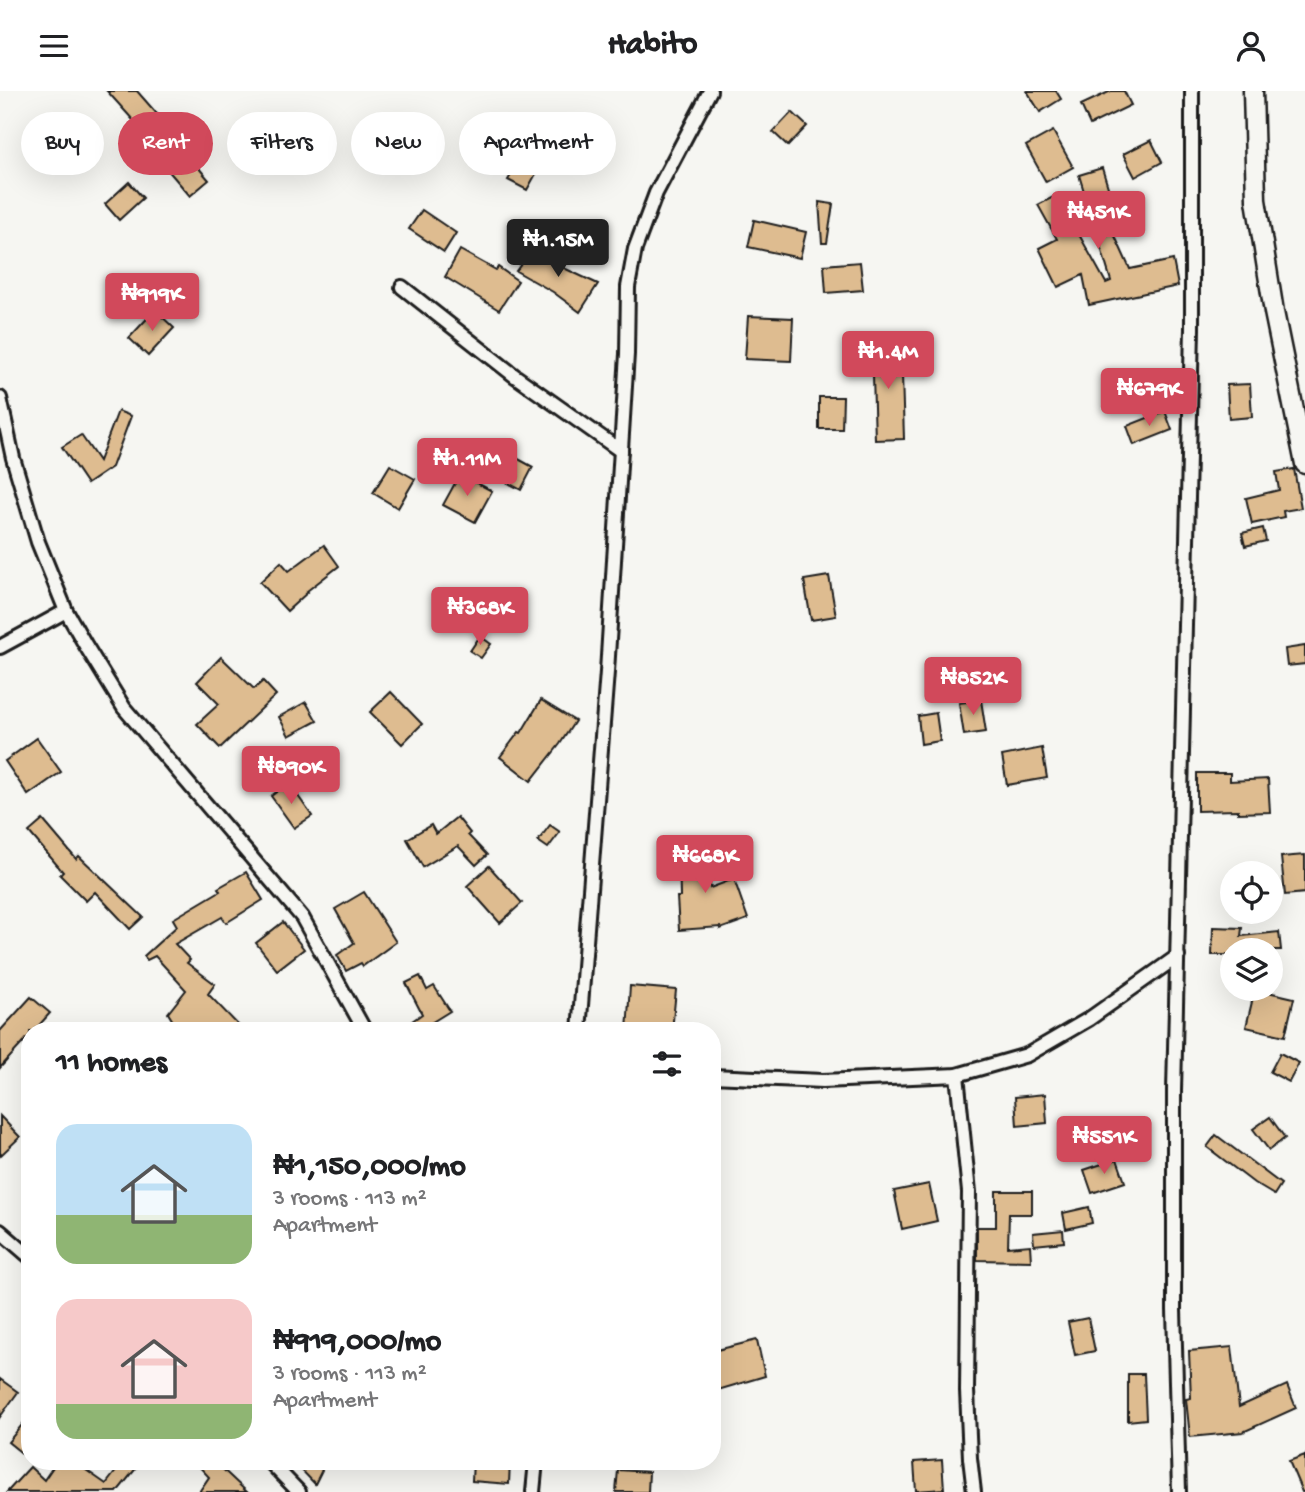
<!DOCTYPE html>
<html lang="en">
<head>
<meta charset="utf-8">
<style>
	:root { --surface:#fff; --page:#f2f2f2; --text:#202124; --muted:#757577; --accent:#d1495b }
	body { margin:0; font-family:"Gochi Hand",sans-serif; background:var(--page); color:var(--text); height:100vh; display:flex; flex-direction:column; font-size:26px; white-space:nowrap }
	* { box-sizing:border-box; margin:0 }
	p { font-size:23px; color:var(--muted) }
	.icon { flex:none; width:38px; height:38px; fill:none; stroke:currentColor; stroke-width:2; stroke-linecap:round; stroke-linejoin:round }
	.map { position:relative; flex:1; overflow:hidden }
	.side { position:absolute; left:21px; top:931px; width:700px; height:448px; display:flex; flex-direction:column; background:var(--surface); border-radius:28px; box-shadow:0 7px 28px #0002 }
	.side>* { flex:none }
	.banner { position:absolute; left:21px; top:21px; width:700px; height:63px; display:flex; gap:14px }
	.controls { position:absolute; left:1220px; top:770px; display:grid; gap:14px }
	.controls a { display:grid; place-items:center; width:63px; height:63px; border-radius:50%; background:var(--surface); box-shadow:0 7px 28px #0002; font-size:35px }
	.price { position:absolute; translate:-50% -60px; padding:0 16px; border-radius:7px; background:var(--accent); color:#fff; font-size:23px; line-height:46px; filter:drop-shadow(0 2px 4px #0008) }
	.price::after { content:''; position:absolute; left:50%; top:42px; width:21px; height:16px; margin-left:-10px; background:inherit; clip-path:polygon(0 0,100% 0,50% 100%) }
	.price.selected { background:#222; color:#fff }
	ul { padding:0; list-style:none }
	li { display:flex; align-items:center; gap:21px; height:175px; padding:0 35px }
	li span { display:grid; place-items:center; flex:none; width:196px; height:140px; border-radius:21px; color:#555 }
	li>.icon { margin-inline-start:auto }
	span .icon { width:84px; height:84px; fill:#fffc; stroke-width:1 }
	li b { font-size:30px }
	h2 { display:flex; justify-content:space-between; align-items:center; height:84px; padding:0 35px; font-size:30px }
	.tag { padding:0 24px; border-radius:32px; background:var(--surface); box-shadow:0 7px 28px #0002; font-size:24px; line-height:63px }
	.tag.selected { background:var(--accent); color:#fff }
	header { display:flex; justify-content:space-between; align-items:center; height:91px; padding:0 35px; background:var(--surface); font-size:32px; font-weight:700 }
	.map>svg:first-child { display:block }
</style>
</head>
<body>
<header><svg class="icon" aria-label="menu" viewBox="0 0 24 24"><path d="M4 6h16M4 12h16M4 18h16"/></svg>Habito<svg class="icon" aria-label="person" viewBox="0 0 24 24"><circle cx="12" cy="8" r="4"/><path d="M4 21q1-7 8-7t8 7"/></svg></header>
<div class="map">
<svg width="1305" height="1401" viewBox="0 0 1305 1401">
	<rect width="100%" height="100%" fill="#f6f6f2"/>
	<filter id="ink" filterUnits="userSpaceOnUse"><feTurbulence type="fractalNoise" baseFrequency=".0143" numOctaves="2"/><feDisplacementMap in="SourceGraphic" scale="14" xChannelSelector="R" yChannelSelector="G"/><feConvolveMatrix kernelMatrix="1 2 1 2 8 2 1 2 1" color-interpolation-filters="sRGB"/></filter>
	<g filter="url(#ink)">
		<!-- building -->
		<g fill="#debc90" stroke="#1c1c1c" stroke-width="2">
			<path d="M107 0H137L158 24 142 39Z"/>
			<path d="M1027 0H1056L1061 8 1040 21Z"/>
			<path d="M1111 0H1124L1131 14 1090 34 1081 14Z"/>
			<path d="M792 21 807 35 788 55 773 41Z"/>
			<path d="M1053 40 1073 76 1046 91 1026 55Z"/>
			<path d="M1151 49 1162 71 1135 86 1123 63Z"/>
			<path d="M180 55 209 89 190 105 161 71Z"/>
			<path d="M523 64 541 74 527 99 508 89Z"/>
			<path d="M1102 77 1111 106 1099 110 1130 178 1173 169 1178 195 1089 214 1083 184 1058 196 1039 157 1057 148 1038 114 1057 104 1106 192 1111 190 1079 84Z"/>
			<path d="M129 91 143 107 119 129 105 113Z"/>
			<path d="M819 111 833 113 827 152H822Z"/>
			<path d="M422 119 456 142 444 161 409 138Z"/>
			<path d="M754 129 806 141 800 167 748 156Z"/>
			<path d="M533 157 566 178 598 193 580 221 553 201 516 180Z"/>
			<path d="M460 159 496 179 498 176 518 190 499 219 445 186Z"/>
			<path d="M860 171 863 199 826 202 824 174Z"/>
			<path d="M155 219 174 237 148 265 129 247Z"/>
			<path d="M748 225 793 227 791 270 745 268Z"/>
			<path d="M901 251 904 348 875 349 872 252Z"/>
			<path d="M1250 293 1252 326 1229 328 1227 294Z"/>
			<path d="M819 306H843L842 338H819Z"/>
			<path d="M118 320 131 325 112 376 87 393 62 356 81 344 99 370Z"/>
			<path d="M1165 320 1172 339 1134 354 1127 335Z"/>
			<path d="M511 364 533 376 521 399 499 387Z"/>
			<path d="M390 374 415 388 398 417 373 402Z"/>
			<path d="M1294 378 1301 417 1283 420 1284 426 1252 433 1246 407 1279 399 1276 381Z"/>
			<path d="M460 383 492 400 475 431 443 414Z"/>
			<path d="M1263 437 1266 450 1245 455 1242 442Z"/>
			<path d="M324 454 339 475 307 500 308 501 287 520 260 491 281 471 289 480Z"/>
			<path d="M829 485 836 525 811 529 804 489Z"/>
			<path d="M480 545 491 553 481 567 470 560Z"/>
			<path d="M1305 555V573L1287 575 1285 558Z"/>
			<path d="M221 566 254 598 263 590 276 604 220 657 197 633 219 613 197 591Z"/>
			<path d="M391 601 422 633 402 653 370 621Z"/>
			<path d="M541 609 575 630 560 653 531 690 500 666 519 641 521 642Z"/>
			<path d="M981 609 986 641 964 644 959 612Z"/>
			<path d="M306 611 317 630 289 645 279 626Z"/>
			<path d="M936 622 940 650 921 653 918 625Z"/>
			<path d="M37 647 61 681 28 704 5 670Z"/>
			<path d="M1042 657 1047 687 1007 694 1002 665Z"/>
			<path d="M1197 682H1230V690L1268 688 1270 721 1238 722V719L1197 720Z"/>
			<path d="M289 692 312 725 294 737 271 705Z"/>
			<path d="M457 726 470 742 468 744 487 764 476 774 458 755 423 776 407 748 431 734 436 743Z"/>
			<path d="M43 729 76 768 79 765 143 826 130 838 95 801 86 810 60 784 63 781 29 741Z"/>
			<path d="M550 734 560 741 548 757 538 750Z"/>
			<path d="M709 756 710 797 734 788 748 828 720 838V836L679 839 677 806H680L679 757Z"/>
			<path d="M1305 764V802L1285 804 1281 766Z"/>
			<path d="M489 775 522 812 500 832 467 795Z"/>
			<path d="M246 781 263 809 226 832 222 826 175 853 190 869 187 872 215 893 208 903 244 940H179L168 922 186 899 155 865 147 869 144 865 177 835 173 828 220 800 218 797Z"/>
			<path d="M364 801 396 851 363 875 361 872 346 880 337 864 354 852 335 818Z"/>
			<path d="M283 831 304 858 277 879 256 852Z"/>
			<path d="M1213 836 1242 837 1241 845 1279 841 1281 859H1232V864H1212Z"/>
			<path d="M420 885 427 899 434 895 450 920 426 935 429 940H398L422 923 406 892Z"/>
			<path d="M630 895 676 899 672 940H627Z"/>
			<path d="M1255 898 1294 907 1285 945 1246 936Z"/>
			<path d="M31 906 50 922 34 940H30V944L0 977V940Z"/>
			<path d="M1280 962 1299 972 1289 991 1270 981Z"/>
			<path d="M1045 1003 1047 1032 1017 1035 1015 1006Z"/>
			<path d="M0 1025 20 1046 0 1065Z"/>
			<path d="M1270 1026 1285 1047 1269 1059 1253 1038Z"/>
			<path d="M1216 1044 1281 1093 1274 1104 1254 1092 1207 1056Z"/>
			<path d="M1117 1068 1125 1091 1092 1102 1084 1079Z"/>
			<path d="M929 1093 937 1130 902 1138 894 1100Z"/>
			<path d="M996 1100H1032V1123H1009L1008 1156 1030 1154 1031 1170 977 1169V1136H996Z"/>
			<path d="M1089 1116 1092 1132 1066 1138 1063 1122Z"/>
			<path d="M1063 1139 1064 1151 1034 1154 1033 1142Z"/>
			<path d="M1088 1227 1095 1260 1075 1264 1068 1231Z"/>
			<path d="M757 1249 765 1285 718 1299 713 1260Z"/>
			<path d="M1232 1256 1239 1316 1287 1294 1296 1317 1243 1341 1190 1346 1186 1308 1191 1307 1189 1260Z"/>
			<path d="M1128 1283H1144L1146 1328 1128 1330Z"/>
			<path d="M0 1288 18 1301 0 1326Z"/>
			<path d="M30 1324V1369L8 1351Z"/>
			<path d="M1305 1364V1401H1302L1289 1370Z"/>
			<path d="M942 1369 944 1398 916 1400 914 1371Z"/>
			<path d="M57 1370H73L106 1393 124 1370H142L117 1401H7L30 1376 44 1389Z"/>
			<path d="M194 1370H214L247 1401H199L209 1386Z"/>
			<path d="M293 1370H314L322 1379 315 1393Z"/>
			<path d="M473 1370H510L509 1393 472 1390Z"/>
			<path d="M618 1379 649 1381 648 1401H616Z"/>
		</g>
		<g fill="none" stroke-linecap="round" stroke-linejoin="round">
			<!-- street casing -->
			<g stroke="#1c1c1c" stroke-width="18">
				<g id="street">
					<path d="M402 196 515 285 621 360"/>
					<path d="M0 307 13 367 38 451 66 520 86 555 124 617 302 826 365 940"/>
					<path d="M0 556 66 520"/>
					<path d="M579 940 607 581 627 263 628 196 635 158 656 102 710 0"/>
					<path d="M957 984 969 1101 967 1300 970 1367 974 1401"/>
					<path d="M712 985 823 990 957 984 1027 964 1089 928 1178 865"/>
					<path d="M0 1140 30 1166"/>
					<path d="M269 1370 299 1401"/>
					<path d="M533 1401 536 1370"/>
					<path d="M1179 1401 1174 1219V1000L1192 238V0"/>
				</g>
			</g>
			<!-- secondary casing -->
			<g stroke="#1c1c1c" stroke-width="23">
				<path id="secondary" d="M1253 0 1256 109 1274 221 1305 373"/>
			</g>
			<!-- street -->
			<use href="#street" stroke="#f6f6f2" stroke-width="12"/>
			<!-- secondary -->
			<use href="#secondary" stroke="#f6f6f2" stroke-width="18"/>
		</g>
	</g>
</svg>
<div class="controls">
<a><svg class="icon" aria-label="locate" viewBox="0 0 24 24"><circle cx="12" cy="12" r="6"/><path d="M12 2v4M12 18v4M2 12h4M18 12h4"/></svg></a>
<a><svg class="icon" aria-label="layers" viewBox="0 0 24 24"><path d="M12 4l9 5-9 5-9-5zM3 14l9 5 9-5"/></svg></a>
</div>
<b class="price" style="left:1098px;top:160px">₦451K</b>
<b class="price selected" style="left:558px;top:188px">₦1.15M</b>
<b class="price" style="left:152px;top:242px">₦919K</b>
<b class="price" style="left:888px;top:300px">₦1.4M</b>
<b class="price" style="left:1149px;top:337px">₦679K</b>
<b class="price" style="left:467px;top:407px">₦1.11M</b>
<b class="price" style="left:480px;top:556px">₦368K</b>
<b class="price" style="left:973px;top:626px">₦852K</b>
<b class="price" style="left:291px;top:715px">₦890K</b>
<b class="price" style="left:705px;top:804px">₦668K</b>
<b class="price" style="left:1104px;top:1085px">₦551K</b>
<div class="banner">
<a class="tag">Buy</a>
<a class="tag selected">Rent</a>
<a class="tag">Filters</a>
<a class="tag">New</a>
<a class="tag">Apartment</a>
</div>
<section class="side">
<h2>11 homes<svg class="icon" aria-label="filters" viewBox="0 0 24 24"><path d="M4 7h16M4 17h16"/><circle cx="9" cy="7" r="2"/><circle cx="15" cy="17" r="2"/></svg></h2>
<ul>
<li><span style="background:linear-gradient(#bfe0f5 65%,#8fb573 0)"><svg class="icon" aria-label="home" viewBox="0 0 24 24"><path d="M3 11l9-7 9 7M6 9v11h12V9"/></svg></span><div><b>₦1,150,000/mo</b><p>3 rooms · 113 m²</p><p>Apartment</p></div></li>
<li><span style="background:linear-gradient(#f6c9c9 75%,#8fb573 0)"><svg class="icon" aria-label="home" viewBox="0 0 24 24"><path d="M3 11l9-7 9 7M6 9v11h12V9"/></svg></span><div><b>₦919,000/mo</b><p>3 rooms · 113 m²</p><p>Apartment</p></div></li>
</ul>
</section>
</div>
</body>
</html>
